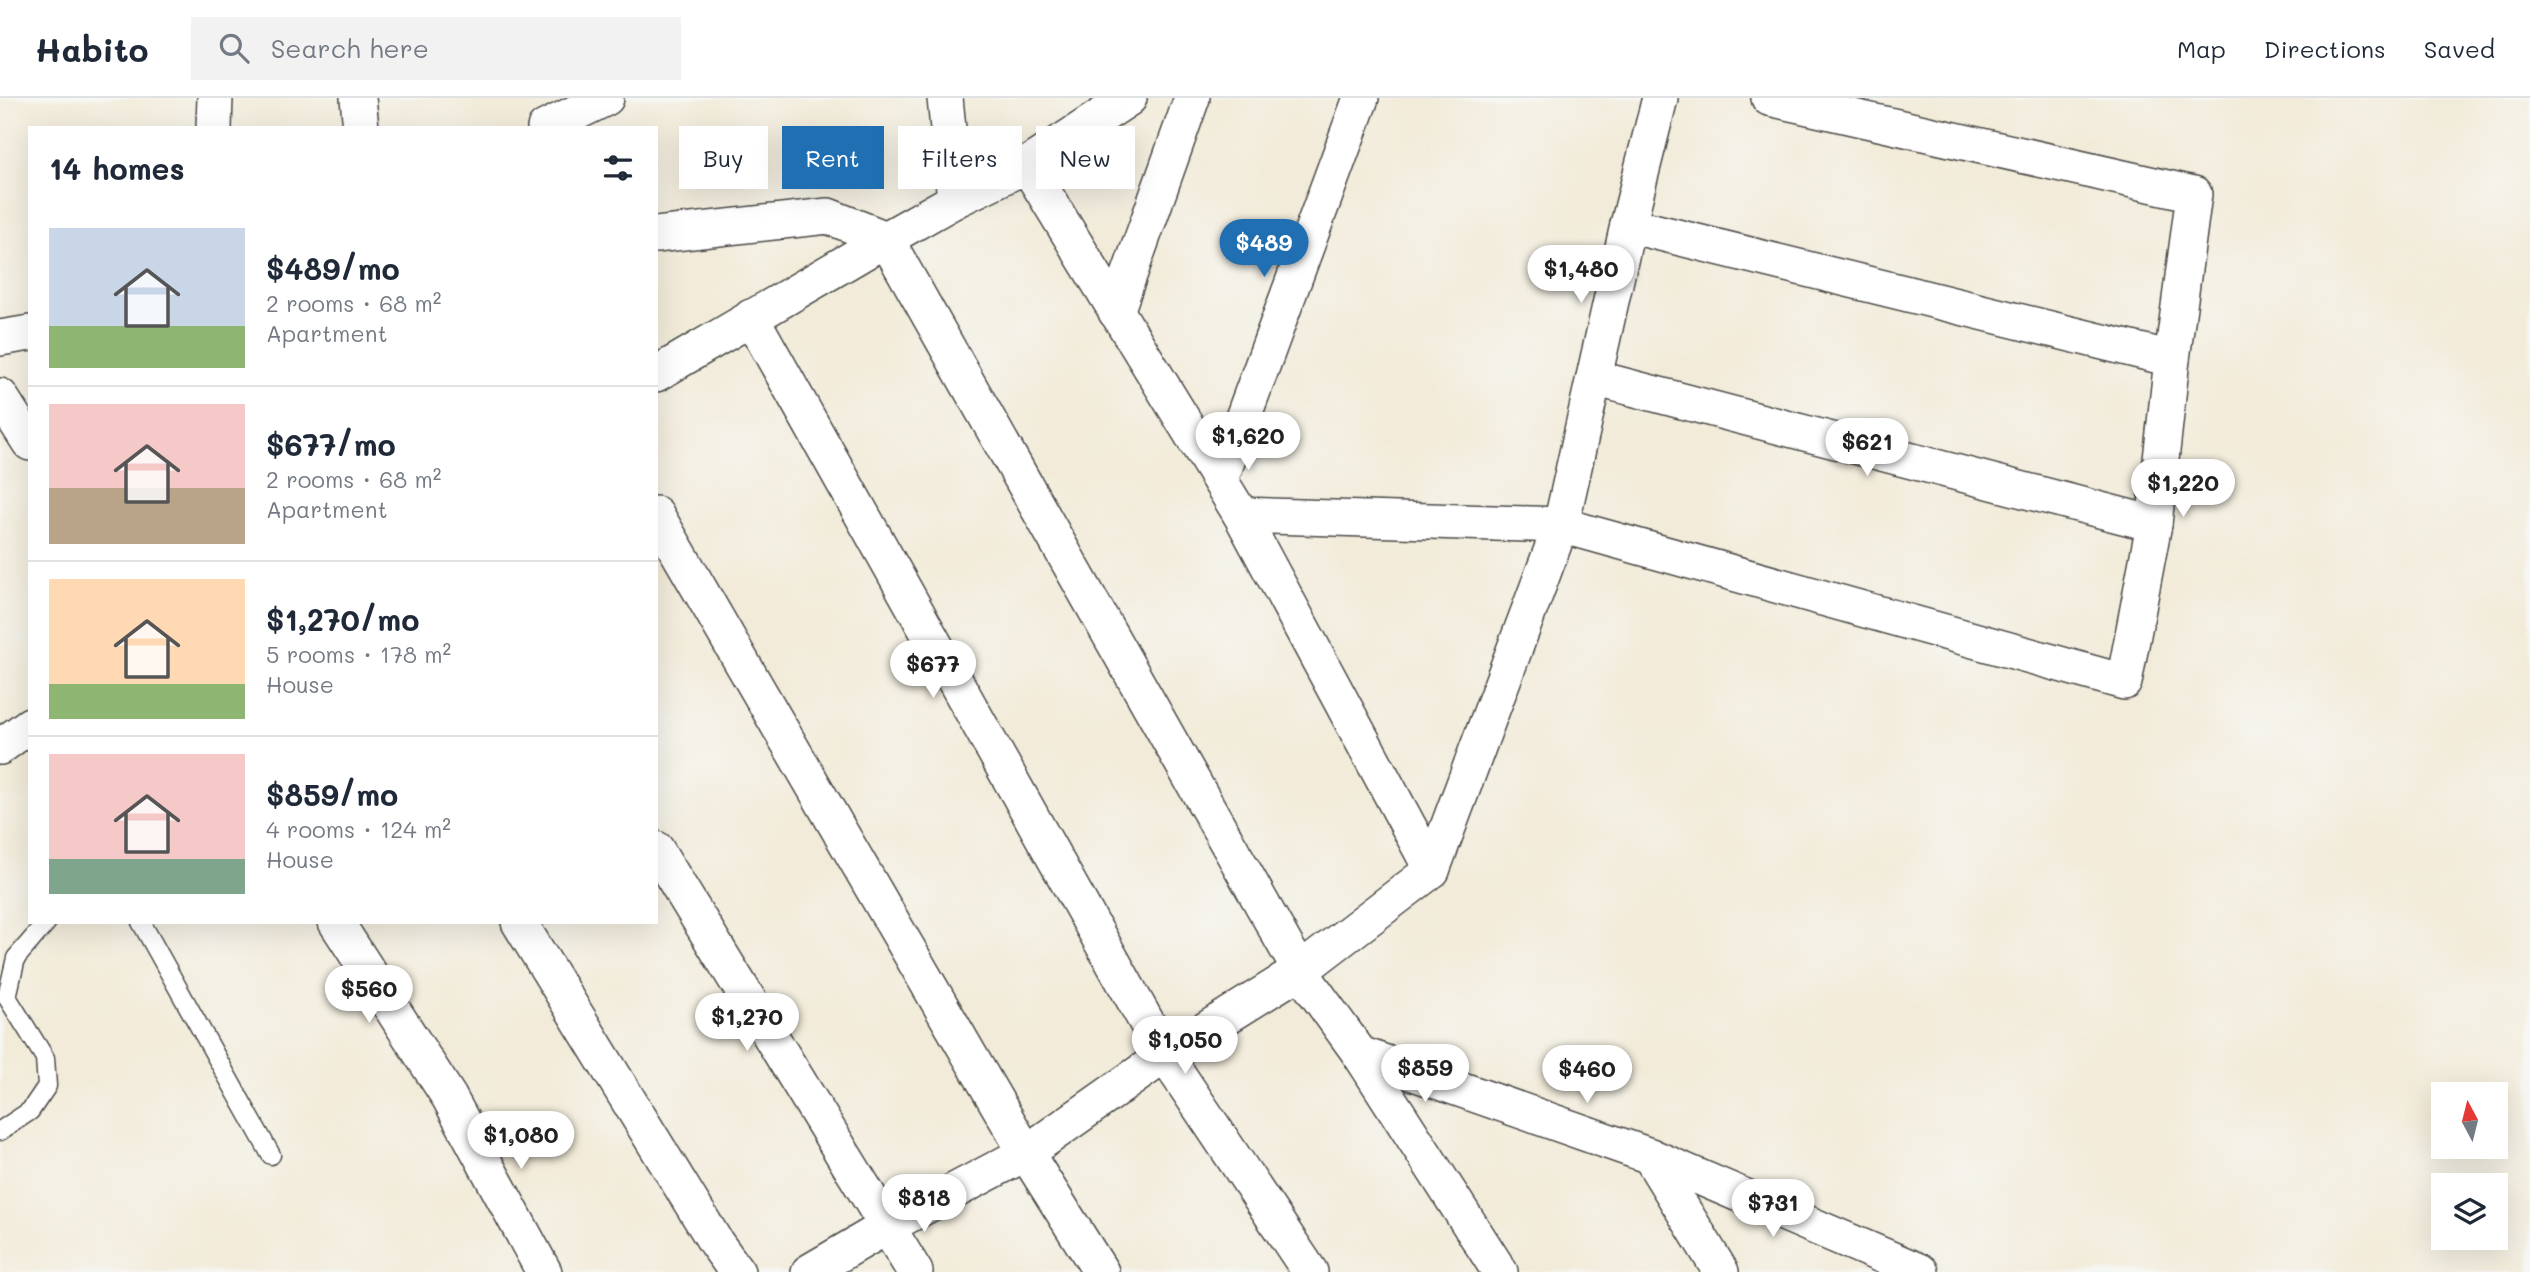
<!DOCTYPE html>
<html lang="en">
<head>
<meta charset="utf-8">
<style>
	:root { --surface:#fff; --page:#f2f2f3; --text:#1f2937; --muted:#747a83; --line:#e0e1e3; --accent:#1f6fb2 }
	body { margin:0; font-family:Mali,sans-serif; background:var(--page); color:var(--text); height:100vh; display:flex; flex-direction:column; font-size:26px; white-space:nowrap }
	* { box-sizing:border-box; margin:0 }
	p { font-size:23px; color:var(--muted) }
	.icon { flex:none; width:38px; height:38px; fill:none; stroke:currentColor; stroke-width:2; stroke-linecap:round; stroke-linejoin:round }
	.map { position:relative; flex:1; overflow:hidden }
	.panel { position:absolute; left:28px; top:28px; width:630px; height:798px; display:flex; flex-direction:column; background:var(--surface); border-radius:0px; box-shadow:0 7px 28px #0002 }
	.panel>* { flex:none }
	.guide { position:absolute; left:679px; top:28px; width:665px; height:63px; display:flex; gap:14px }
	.needle { width:46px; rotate:353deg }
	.buttons { position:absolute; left:2431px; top:984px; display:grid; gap:14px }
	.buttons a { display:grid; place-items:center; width:77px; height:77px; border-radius:0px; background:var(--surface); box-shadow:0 7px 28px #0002; font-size:35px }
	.price { position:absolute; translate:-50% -60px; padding:0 16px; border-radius:24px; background:#fff; color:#222; font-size:23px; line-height:46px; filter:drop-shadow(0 2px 4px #0008) }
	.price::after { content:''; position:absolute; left:50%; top:42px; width:21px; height:16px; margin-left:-10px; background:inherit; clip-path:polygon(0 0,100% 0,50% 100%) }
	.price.current { background:var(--accent); color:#fff }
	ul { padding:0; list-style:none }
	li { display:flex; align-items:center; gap:21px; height:175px; padding:0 21px }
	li+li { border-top:2px solid var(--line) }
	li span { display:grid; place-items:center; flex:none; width:196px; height:140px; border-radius:0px; color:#555 }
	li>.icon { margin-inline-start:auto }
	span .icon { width:84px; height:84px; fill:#fffc; stroke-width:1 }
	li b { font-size:30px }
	h2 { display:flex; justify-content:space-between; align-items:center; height:84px; padding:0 21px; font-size:30px }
	.chip { padding:0 24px; border-radius:0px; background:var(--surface); box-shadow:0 7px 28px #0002; font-size:24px; line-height:63px }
	.chip.current { background:var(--accent); color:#fff }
	header { display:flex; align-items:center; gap:42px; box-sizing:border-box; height:98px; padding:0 35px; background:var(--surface); border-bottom:2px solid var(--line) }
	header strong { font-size:33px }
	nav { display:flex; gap:38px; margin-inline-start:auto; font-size:24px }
	.search { width:490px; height:63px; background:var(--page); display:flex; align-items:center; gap:18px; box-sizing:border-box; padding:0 24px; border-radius:0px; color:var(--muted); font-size:26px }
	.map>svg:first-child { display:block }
</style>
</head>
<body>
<header>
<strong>Habito</strong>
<div class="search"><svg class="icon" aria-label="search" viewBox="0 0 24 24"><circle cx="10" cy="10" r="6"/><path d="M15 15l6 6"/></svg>Search here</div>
<nav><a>Map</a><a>Directions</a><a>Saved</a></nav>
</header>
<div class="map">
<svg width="2530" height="1174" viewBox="0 0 2530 1174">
	<rect width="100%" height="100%" fill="#f6f6f2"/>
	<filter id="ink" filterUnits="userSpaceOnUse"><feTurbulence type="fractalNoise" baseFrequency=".0143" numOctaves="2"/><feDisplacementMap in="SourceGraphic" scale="14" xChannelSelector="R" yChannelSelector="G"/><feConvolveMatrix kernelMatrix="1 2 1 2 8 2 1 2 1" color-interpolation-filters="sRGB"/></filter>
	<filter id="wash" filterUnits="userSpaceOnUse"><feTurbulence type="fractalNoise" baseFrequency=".00686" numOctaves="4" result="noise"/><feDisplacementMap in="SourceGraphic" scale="28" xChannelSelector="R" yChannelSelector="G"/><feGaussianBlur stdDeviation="1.57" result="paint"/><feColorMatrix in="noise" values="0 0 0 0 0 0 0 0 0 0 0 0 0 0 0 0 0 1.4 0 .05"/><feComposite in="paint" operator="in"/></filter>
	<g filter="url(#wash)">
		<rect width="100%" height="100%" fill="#f2ebd9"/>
	</g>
	<g filter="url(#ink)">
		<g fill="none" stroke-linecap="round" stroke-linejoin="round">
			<!-- lane casing -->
			<g stroke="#494845" stroke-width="21">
				<g id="lane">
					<path d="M141 824 271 1057"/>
					<path d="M0 1033 30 1013 47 988 45 960 7 899 16 860 47 824"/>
				</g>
			</g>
			<!-- street casing -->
			<g stroke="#494845" stroke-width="38">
				<g id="street">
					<path d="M358 0 361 30"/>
					<path d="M945 0 955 102"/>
					<path d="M214 30 215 0"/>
					<path d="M545 30 606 0"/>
					<path d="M1628 127 2172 261"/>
					<path d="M656 137 828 118 886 141 1300 873 1360 956 1500 1174"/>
					<path d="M1116 214 1192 0"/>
					<path d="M751 219 1165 957 1310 1174"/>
					<path d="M0 240 30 235"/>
					<path d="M656 276 886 141 955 102 1027 67 1129 0"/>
					<path d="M1594 280 2154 426"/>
					<path d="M0 298 30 345"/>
					<path d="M1220 382 1361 0"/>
					<path d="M656 416 1026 1055 1101 1174"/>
					<path d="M1241 417 1561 427 2124 584 2154 426 2172 261 2194 96 1769 0"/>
					<path d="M0 649 30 627"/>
					<path d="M656 751 915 1174"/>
					<path d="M1432 772 1561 427 1628 127 1660 0"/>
					<path d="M336 824 449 999 544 1174"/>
					<path d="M519 824 716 1145 737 1174"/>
					<path d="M1360 956 1650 1058 1721 1174"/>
					<path d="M1650 1058 1921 1174"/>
					<path d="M809 1174 886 1129 1026 1055 1165 957 1300 873 1432 772 1241 417 1027 67"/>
				</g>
			</g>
			<!-- lane -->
			<use href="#lane" stroke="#fff" stroke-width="18"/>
			<!-- street -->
			<use href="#street" stroke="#fff" stroke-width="35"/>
		</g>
	</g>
</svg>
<div class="buttons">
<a><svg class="needle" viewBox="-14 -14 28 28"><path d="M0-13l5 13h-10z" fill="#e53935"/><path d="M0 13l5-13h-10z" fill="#747a83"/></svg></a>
<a><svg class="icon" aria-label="layers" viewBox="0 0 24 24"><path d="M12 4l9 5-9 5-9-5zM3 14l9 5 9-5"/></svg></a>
</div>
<b class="price current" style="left:1264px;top:181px">$489</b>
<b class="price" style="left:1581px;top:207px">$1,480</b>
<b class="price" style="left:1248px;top:374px">$1,620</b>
<b class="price" style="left:1867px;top:380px">$621</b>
<b class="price" style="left:2183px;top:421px">$1,220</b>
<b class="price" style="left:933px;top:602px">$677</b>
<b class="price" style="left:369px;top:927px">$560</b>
<b class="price" style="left:747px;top:955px">$1,270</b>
<b class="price" style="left:1185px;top:978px">$1,050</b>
<b class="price" style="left:1425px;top:1006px">$859</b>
<b class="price" style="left:1587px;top:1007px">$460</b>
<b class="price" style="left:521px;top:1073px">$1,080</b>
<b class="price" style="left:924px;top:1136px">$818</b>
<b class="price" style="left:1773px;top:1141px">$731</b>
<div class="guide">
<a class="chip">Buy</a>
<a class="chip current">Rent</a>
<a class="chip">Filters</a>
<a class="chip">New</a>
</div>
<section class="panel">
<h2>14 homes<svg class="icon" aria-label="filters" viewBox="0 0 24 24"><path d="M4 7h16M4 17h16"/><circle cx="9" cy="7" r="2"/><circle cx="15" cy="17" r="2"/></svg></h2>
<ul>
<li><span style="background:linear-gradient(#c9d6e8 70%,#8fb573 0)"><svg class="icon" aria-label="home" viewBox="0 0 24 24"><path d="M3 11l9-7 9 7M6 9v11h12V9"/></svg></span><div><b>$489/mo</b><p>2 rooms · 68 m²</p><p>Apartment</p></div></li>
<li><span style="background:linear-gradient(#f6c9c9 60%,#b9a48a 0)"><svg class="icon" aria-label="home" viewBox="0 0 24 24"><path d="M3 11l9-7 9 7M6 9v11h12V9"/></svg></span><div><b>$677/mo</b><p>2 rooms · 68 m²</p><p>Apartment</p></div></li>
<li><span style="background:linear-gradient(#ffd9b3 75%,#8fb573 0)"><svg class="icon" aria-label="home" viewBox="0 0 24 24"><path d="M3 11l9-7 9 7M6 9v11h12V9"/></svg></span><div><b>$1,270/mo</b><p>5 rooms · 178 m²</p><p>House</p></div></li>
<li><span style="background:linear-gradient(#f6c9c9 75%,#7fa58c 0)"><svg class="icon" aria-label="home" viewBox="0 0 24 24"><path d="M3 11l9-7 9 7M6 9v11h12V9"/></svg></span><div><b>$859/mo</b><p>4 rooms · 124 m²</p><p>House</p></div></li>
</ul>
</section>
</div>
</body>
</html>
